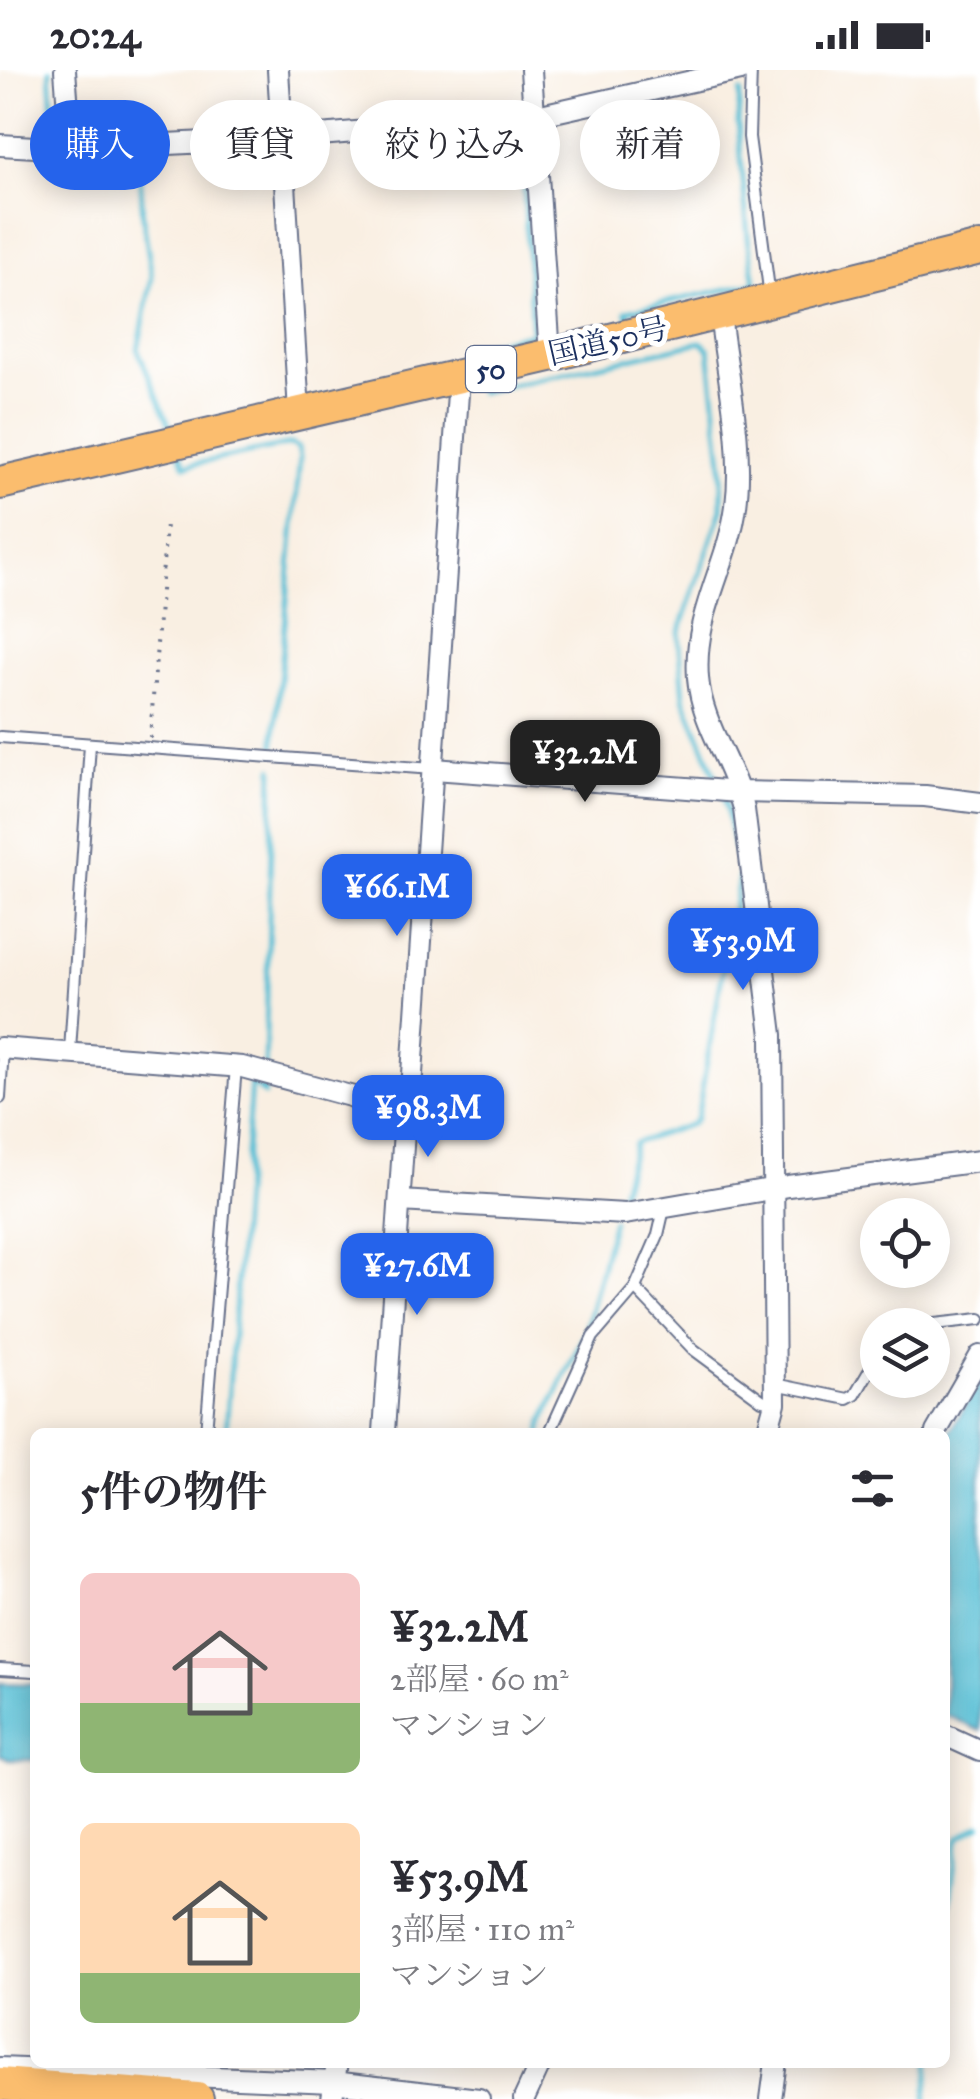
<!DOCTYPE html>
<html lang="ja">
<head>
<meta charset="utf-8">
<style>
	:root { --surface:#fff; --page:#f7f7f7; --text:#2b2b33; --muted:#7c7c81; --accent:#2563eb }
	body { margin:0; font-family:"IM FELL Great Primer","Noto Serif JP",serif; background:var(--page); color:var(--text); height:100vh; display:flex; flex-direction:column; font-size:38px; white-space:nowrap }
	* { box-sizing:border-box; margin:0 }
	p { font-size:32px; color:var(--muted) }
	.icon { flex:none; width:55px; height:55px; fill:none; stroke:currentColor; stroke-width:2; stroke-linecap:round; stroke-linejoin:round }
	.map { position:relative; flex:1; overflow:hidden }
	.panel { position:absolute; left:30px; top:1358px; width:920px; height:640px; display:flex; flex-direction:column; background:var(--surface); border-radius:15px; box-shadow:0 5px 25px #0003 }
	.panel>* { flex:none }
	.hud { position:absolute; left:30px; top:30px; width:920px; height:90px; display:flex; gap:20px }
	.controls { position:absolute; left:860px; top:1128px; display:grid; gap:20px }
	.controls a { display:grid; place-items:center; width:90px; height:90px; border-radius:50%; background:var(--surface); box-shadow:0 5px 25px #0003; font-size:50px }
	.price { position:absolute; translate:-50% -85px; padding:0 22px; border-radius:20px; background:var(--accent); color:#fff; font-size:32px; line-height:65px; filter:drop-shadow(0 2px 5px #0008) }
	.price::after { content:''; position:absolute; left:50%; top:60px; width:30px; height:22px; margin-left:-15px; background:inherit; clip-path:polygon(0 0,100% 0,50% 100%) }
	.price.current { background:#222; color:#fff }
	ul { padding:0; list-style:none }
	li { display:flex; align-items:center; gap:30px; height:250px; padding:0 50px }
	li span { display:grid; place-items:center; flex:none; width:280px; height:200px; border-radius:15px; color:#555 }
	li>.icon { margin-inline-start:auto }
	span .icon { width:120px; height:120px; fill:#fffc; stroke-width:1 }
	li b { font-size:42px }
	h2 { display:flex; justify-content:space-between; align-items:center; height:120px; padding:0 50px; font-size:42px }
	.pill { padding:0 35px; border-radius:45px; background:var(--surface); box-shadow:0 5px 25px #0003; font-size:35px; line-height:90px }
	.pill.current { background:var(--accent); color:#fff }
	.status { display:flex; justify-content:space-between; align-items:center; height:70px; padding:0 50px; background:var(--surface); direction:ltr }
	.status svg { height:28px; fill:currentColor }
	.map>svg:first-child { display:block }
</style>
</head>
<body>
<div class="status"><b>20:24</b><svg viewBox="0 0 49 12"><path d="M0 12V9h3v3zM5 12V6h3v6zM10 12V3h3v9zM15 12V0h3v12zM26 1h20v11H26zM47 4h2v5h-2z"/></svg></div>
<div class="map">
<svg width="980" height="2029" viewBox="0 0 980 2029">
	<rect width="100%" height="100%" fill="#fff"/>
	<filter id="ink" filterUnits="userSpaceOnUse"><feTurbulence type="fractalNoise" baseFrequency=".01" numOctaves="2"/><feDisplacementMap in="SourceGraphic" scale="20" xChannelSelector="R" yChannelSelector="G"/><feConvolveMatrix kernelMatrix="1 2 1 2 8 2 1 2 1" color-interpolation-filters="sRGB"/></filter>
	<filter id="wash" filterUnits="userSpaceOnUse"><feTurbulence type="fractalNoise" baseFrequency=".0048" numOctaves="4" result="noise"/><feDisplacementMap in="SourceGraphic" scale="40" xChannelSelector="R" yChannelSelector="G"/><feGaussianBlur stdDeviation="2.25" result="paint"/><feColorMatrix in="noise" values="0 0 0 0 0 0 0 0 0 0 0 0 0 0 0 0 0 1.4 0 .05"/><feComposite in="paint" operator="in"/></filter>
	<g filter="url(#wash)">
		<rect width="100%" height="100%" fill="#f9efe2"/>
		<!-- water -->
		<g fill="#57bfd5" stroke="#39779a" stroke-width="2.5">
			<path d="M980 1310V1661L945 1644V1370Z"/>
			<path d="M0 1613 35 1614V1690H11L0 1685Z"/>
		</g>
		<g fill="none" stroke-linecap="round" stroke-linejoin="round">
			<!-- stream -->
			<g stroke="#57bfd5" stroke-width="5">
				<path d="M50 0 54 63 57 68 65 67"/>
				<path d="M76 67 134 62 138 71"/>
				<path d="M371 71 521 61 532 263 471 277 473 285"/>
				<path d="M139 82 143 149 152 207 138 280 172 361"/>
				<path d="M629 249 626 241 755 213 748 168 738 53 740 22"/>
				<path d="M478 316 480 322 701 272 709 279 722 392V439L679 564 684 628 718 712"/>
				<path d="M178 381 185 396 291 374 298 378 300 387 274 677"/>
				<path d="M265 1000 273 698"/>
				<path d="M616 1140 635 1073 692 1054 697 1048 740 802 724 727"/>
				<path d="M226 1362 251 1013 264 1025V1011"/>
				<path d="M541 1362 543 1352 585 1263 613 1150"/>
				<path d="M945 1872 957 1775 960 1767 980 1756"/>
				<path d="M926 2029 930 1992"/>
			</g>
		</g>
	</g>
	<g filter="url(#ink)">
		<g fill="none" stroke-linecap="round" stroke-linejoin="round">
			<!-- service casing -->
			<g stroke="#69728c" stroke-width="14">
				<g id="service">
					<path d="M751 0 749 67 770 227"/>
					<path d="M0 667 433 699"/>
					<path d="M70 981 90 674"/>
					<path d="M0 1028 3 978"/>
					<path d="M635 1218 693 1279 762 1330 775 1333"/>
					<path d="M925 1255 980 1249"/>
					<path d="M775 1314 848 1329 855 1325 878 1286"/>
					<path d="M206 1362 236 997"/>
					<path d="M550 1362 593 1267 635 1218 658 1165 664 1139"/>
					<path d="M0 1599 35 1601"/>
				</g>
			</g>
			<!-- minor casing -->
			<g stroke="#69728c" stroke-width="24">
				<g id="minor">
					<path d="M65 0 71 79"/>
					<path d="M278 0 299 342"/>
					<path d="M531 0 550 285"/>
					<path d="M0 75 71 79 284 68 532 47 741 0"/>
					<path d="M720 244C727 306 744 374 736 436 728 497 693 543 698 608 702 656 733 693 744 739L772 965 775 1333 767 1362"/>
					<path d="M434 699 740 722 925 726 980 733"/>
					<path d="M0 978 242 997 350 1026 405 1046"/>
					<path d="M400 1131 625 1144 788 1116 980 1091"/>
					<path d="M384 1362 405 1046 411 1019 458 323 455 307"/>
					<path d="M936 1362 980 1286"/>
					<path d="M945 1665 980 1681"/>
					<path d="M0 1998 333 2012 479 2029"/>
					<path d="M332 2029 337 1992"/>
					<path d="M524 2029 541 1992"/>
					<path d="M771 2029 776 1992"/>
				</g>
			</g>
			<!-- trunk casing -->
			<g stroke="#69728c" stroke-width="36">
				<g id="trunk">
					<path d="M0 413 550 285 980 178"/>
					<path d="M0 2014 197 2029"/>
				</g>
			</g>
			<!-- path -->
			<path stroke="#69728c" stroke-width="4" stroke-dasharray="2.5 8" stroke-linecap="butt" d="M150 668 166 454"/>
			<!-- service -->
			<use href="#service" stroke="#fff" stroke-width="10"/>
			<!-- minor -->
			<use href="#minor" stroke="#fff" stroke-width="20"/>
			<!-- trunk -->
			<use href="#trunk" stroke="#fbbd6e" stroke-width="32"/>
		</g>
	</g>
	<g text-anchor="middle" stroke-width="10" stroke-linejoin="round" paint-order="stroke">
		<!-- shield labels -->
		<rect fill="#fff" stroke="#5f6d8e" stroke-width="2.5" x="466" y="276" width="50" height="46" rx="8"/>
		<g font-size="28" font-weight="bold" fill="#1b2f5e">
			<text x="491" y="309">50</text>
		</g>
		<!-- street labels -->
		<g font-size="30" fill="#1b2f5e" stroke="#fff">
			<text transform="translate(608 271) rotate(-13)" y="10">国道50号</text>
		</g>
	</g>
</svg>
<div class="controls">
<a><svg class="icon" aria-label="locate" viewBox="0 0 24 24"><circle cx="12" cy="12" r="6"/><path d="M12 2v4M12 18v4M2 12h4M18 12h4"/></svg></a>
<a><svg class="icon" aria-label="layers" viewBox="0 0 24 24"><path d="M12 4l9 5-9 5-9-5zM3 14l9 5 9-5"/></svg></a>
</div>
<b class="price current" style="left:585px;top:735px">¥32.2M</b>
<b class="price" style="left:397px;top:869px">¥66.1M</b>
<b class="price" style="left:743px;top:923px">¥53.9M</b>
<b class="price" style="left:428px;top:1090px">¥98.3M</b>
<b class="price" style="left:417px;top:1248px">¥27.6M</b>
<div class="hud">
<a class="pill current">購入</a>
<a class="pill">賃貸</a>
<a class="pill">絞り込み</a>
<a class="pill">新着</a>
</div>
<section class="panel">
<h2>5件の物件<svg class="icon" aria-label="filters" viewBox="0 0 24 24"><path d="M4 7h16M4 17h16"/><circle cx="9" cy="7" r="2"/><circle cx="15" cy="17" r="2"/></svg></h2>
<ul>
<li><span style="background:linear-gradient(#f6c9c9 65%,#8fb573 0)"><svg class="icon" aria-label="home" viewBox="0 0 24 24"><path d="M3 11l9-7 9 7M6 9v11h12V9"/></svg></span><div><b>¥32.2M</b><p>2部屋 · 60 m²</p><p>マンション</p></div></li>
<li><span style="background:linear-gradient(#ffd9b3 75%,#8fb573 0)"><svg class="icon" aria-label="home" viewBox="0 0 24 24"><path d="M3 11l9-7 9 7M6 9v11h12V9"/></svg></span><div><b>¥53.9M</b><p>3部屋 · 110 m²</p><p>マンション</p></div></li>
</ul>
</section>
</div>
</body>
</html>
